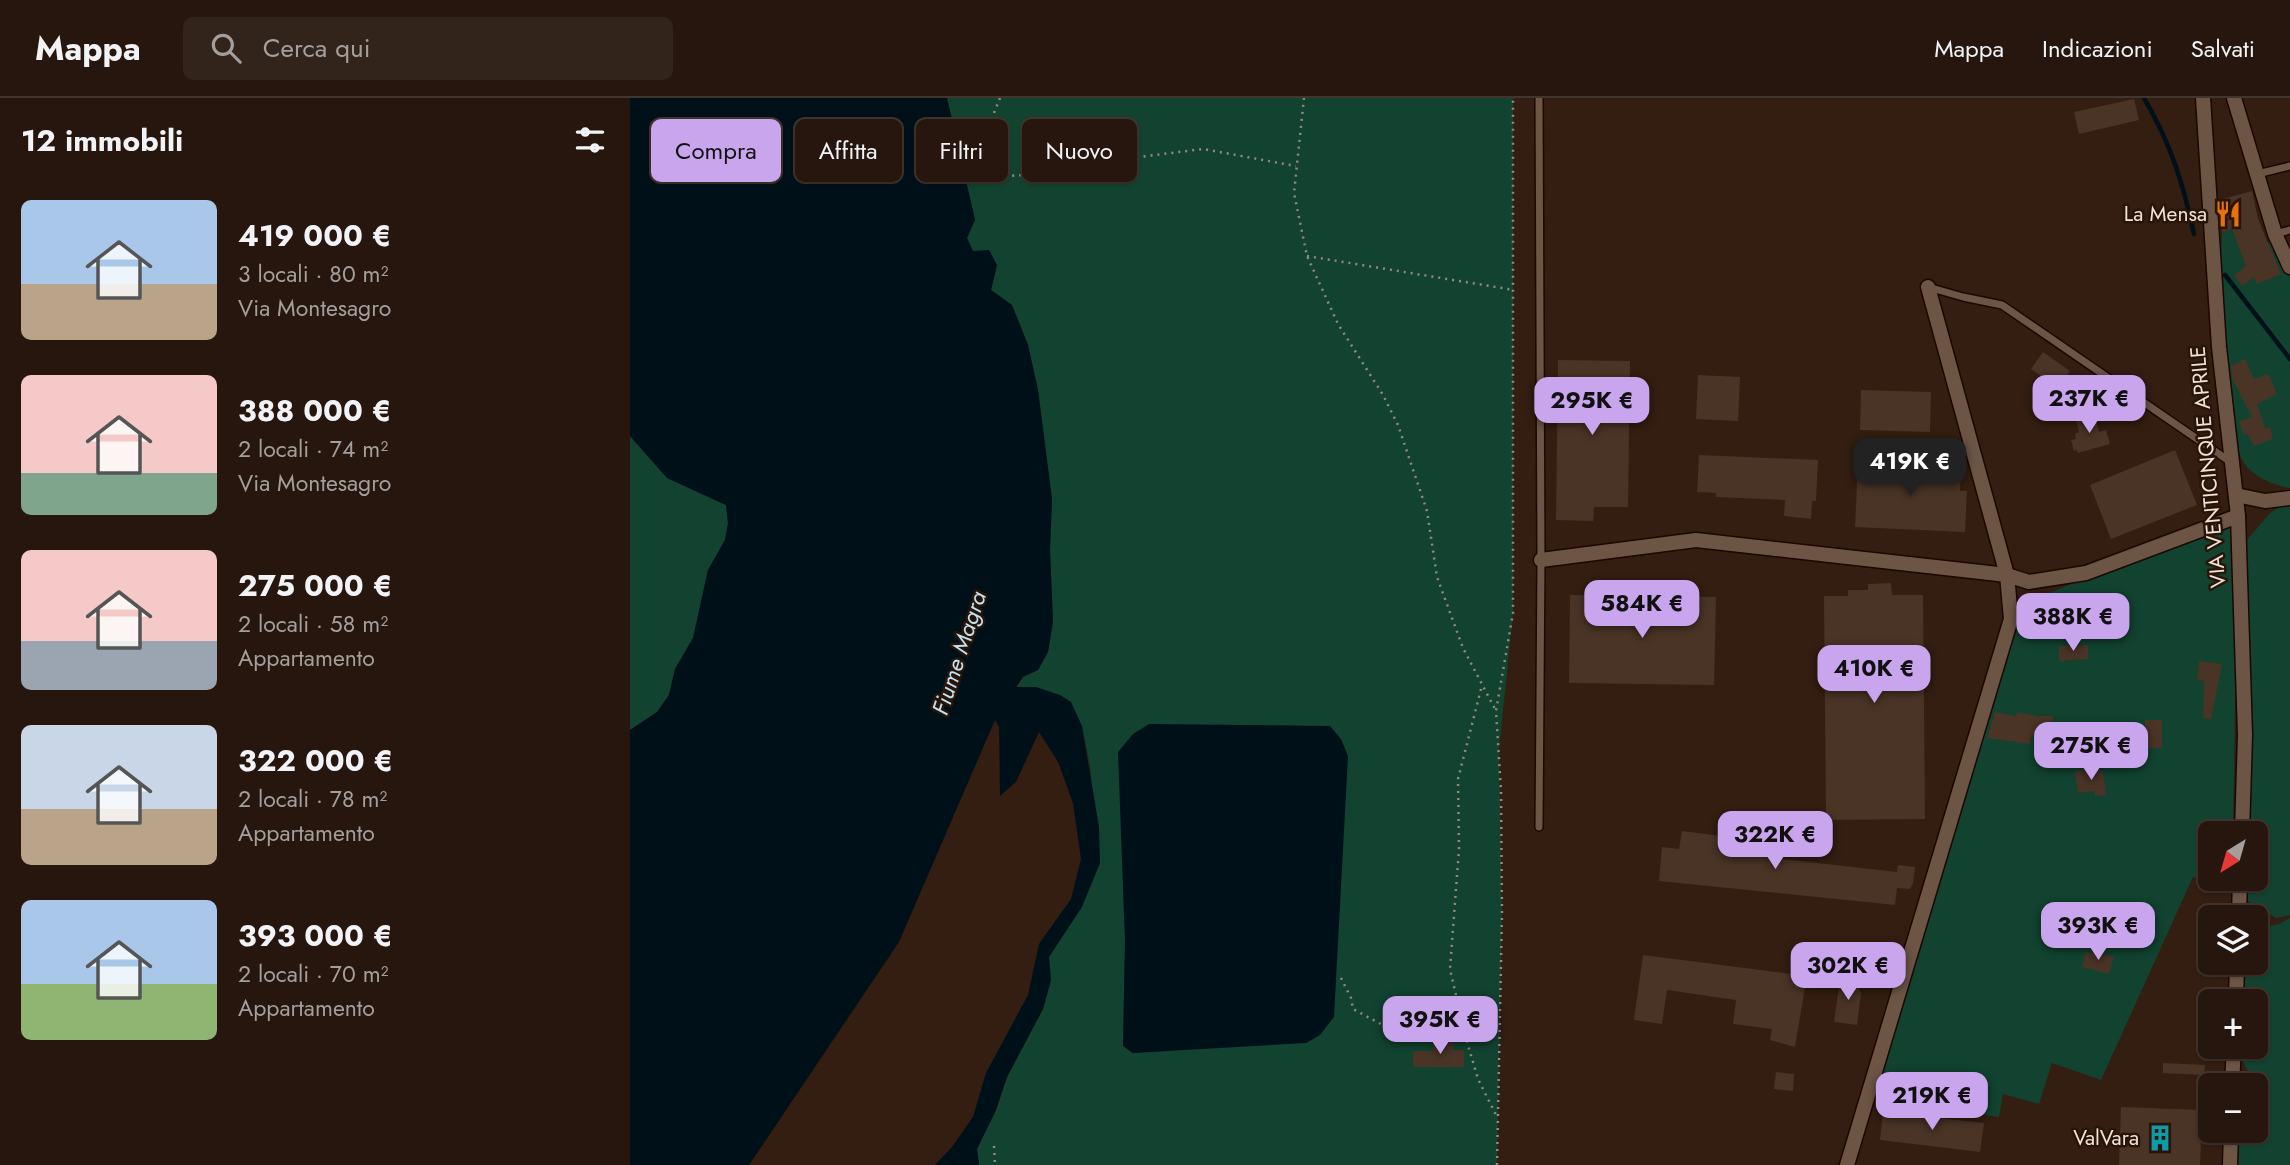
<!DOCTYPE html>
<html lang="it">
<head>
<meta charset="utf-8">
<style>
	:root { --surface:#26160d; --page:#32231b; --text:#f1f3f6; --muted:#a49f9d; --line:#42352e; --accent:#c9a5ee }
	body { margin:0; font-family:Jost,sans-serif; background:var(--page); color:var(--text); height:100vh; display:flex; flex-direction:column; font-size:26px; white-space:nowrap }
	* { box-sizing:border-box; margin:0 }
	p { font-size:23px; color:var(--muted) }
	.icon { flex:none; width:38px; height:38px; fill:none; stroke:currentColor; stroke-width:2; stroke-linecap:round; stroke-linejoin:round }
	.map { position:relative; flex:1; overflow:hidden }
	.side { display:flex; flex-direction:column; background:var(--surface); width:630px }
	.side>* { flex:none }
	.guide { position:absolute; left:21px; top:21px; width:665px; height:63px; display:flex; gap:14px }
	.needle { width:46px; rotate:217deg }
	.fabs { position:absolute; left:1568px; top:723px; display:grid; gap:14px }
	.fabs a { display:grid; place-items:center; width:70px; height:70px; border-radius:10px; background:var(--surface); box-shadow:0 2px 5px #0004,0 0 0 2px var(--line); font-size:35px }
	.price { position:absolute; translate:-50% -60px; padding:0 16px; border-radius:14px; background:var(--accent); color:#111; font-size:23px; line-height:46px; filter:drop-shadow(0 2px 4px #0008) }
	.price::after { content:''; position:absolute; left:50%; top:42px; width:21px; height:16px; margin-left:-10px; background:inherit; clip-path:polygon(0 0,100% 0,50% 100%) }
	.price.on { background:#222; color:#fff }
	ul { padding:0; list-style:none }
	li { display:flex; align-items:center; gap:21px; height:175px; padding:0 21px }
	li span { display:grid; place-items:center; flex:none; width:196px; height:140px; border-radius:10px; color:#555 }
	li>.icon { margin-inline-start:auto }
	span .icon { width:84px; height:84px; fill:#fffc; stroke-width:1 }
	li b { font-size:30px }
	h2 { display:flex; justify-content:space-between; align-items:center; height:84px; padding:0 21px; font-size:30px }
	.pill { padding:0 24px; border-radius:10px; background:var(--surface); box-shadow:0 2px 5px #0004,0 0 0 2px var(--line); font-size:24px; line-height:63px }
	.pill.on { background:var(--accent); color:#111 }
	header { display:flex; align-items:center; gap:42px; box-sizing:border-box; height:98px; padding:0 35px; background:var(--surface); border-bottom:2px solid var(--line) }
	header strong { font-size:33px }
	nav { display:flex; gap:38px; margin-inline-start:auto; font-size:24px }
	.search { width:490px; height:63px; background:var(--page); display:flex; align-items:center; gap:18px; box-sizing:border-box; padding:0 24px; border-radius:10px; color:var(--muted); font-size:26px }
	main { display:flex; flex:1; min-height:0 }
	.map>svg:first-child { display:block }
</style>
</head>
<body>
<header>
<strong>Mappa</strong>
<div class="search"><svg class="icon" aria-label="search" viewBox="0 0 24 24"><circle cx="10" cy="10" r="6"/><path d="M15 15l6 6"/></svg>Cerca qui</div>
<nav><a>Mappa</a><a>Indicazioni</a><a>Salvati</a></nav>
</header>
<main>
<section class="side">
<h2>12 immobili<svg class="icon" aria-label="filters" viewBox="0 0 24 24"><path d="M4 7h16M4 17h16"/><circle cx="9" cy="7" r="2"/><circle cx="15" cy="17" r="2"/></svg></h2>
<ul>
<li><span style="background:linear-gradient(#a9c7e8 60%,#b9a48a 0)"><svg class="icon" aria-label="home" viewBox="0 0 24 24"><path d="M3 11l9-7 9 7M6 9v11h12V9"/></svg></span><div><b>419 000 €</b><p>3 locali · 80 m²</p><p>Via Montesagro</p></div></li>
<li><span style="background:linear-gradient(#f6c9c9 70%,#7fa58c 0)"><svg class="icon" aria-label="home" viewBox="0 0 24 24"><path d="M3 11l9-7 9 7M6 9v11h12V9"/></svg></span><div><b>388 000 €</b><p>2 locali · 74 m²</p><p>Via Montesagro</p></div></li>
<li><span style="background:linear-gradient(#f6c9c9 65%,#9aa5b1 0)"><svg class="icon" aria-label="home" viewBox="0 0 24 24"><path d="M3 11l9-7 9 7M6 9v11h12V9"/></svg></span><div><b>275 000 €</b><p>2 locali · 58 m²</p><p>Appartamento</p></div></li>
<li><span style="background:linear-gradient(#c9d6e8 60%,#b9a48a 0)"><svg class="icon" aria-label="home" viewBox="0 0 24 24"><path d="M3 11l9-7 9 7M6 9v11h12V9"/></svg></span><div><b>322 000 €</b><p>2 locali · 78 m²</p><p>Appartamento</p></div></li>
<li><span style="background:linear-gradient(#a9c7e8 60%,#8fb573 0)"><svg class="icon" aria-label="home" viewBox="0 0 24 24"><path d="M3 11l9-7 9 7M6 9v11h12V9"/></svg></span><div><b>393 000 €</b><p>2 locali · 70 m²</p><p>Appartamento</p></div></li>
</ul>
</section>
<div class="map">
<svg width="1660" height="1067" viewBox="0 0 1660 1067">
	<rect width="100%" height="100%" fill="#331e11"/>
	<!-- green -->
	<g fill="#114330" fill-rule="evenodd">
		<path d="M317 0H883V515L869 652 872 815 867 1067H349L347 1051 366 1012 377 979 413 911 421 882 419 859 470 766 460 668 452 628 386 590 393 579 408 572 418 554 423 524 420 452 422 401 408 292 398 247 382 207 361 192 367 167 343 153 337 140 345 122ZM495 844 521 953 503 955 493 948ZM803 943H823V952L834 953V969H783L803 953Z"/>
		<path d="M1602 131 1612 156 1642 144 1660 176V390C1644 387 1623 379 1614 365 1605 351 1605 333 1603 318 1593 257 1588 197 1592 135Z"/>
		<path d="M0 338 37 380 96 407 98 425 95 442 78 472 63 540 45 571 39 597 27 614 0 632Z"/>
		<path d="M1660 402V817L1646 820 1611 799 1612 781 1626 780V735H1614L1611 449 1640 415Z"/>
		<path d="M1608 418 1603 735H1580V780L1603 781V789L1563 779 1471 982 1422 965 1409 1006 1373 996 1369 1019 1245 999 1375 513Z"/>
		<path d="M1660 820V1067H1602L1603 1033 1626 1032V987H1618L1622 982 1606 949 1626 948V903H1608L1609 865 1626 864V831L1649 826Z"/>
	</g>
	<!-- water -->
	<g fill="#001019">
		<path d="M0 0H317L345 122 337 140 343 153 359 152 367 167 361 192 382 207 398 247 408 292 422 401 420 452 423 524 418 554 408 572 393 579 386 589H406L430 597 441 604 452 628 469 729 470 765 452 809 419 859 421 882 413 911 377 979 366 1012 347 1051 349 1067H305L322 1049 343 1019 356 975 398 897 409 846 441 801 451 761 443 705 428 664 409 634 386 684 370 698 369 629 365 622 269 844 119 1067H0V632L27 614 39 597 45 571 63 540 78 472 95 442 98 425 96 407 37 380 0 338Z"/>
		<path d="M519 626 700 628 711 641 718 658 704 919 690 937 676 945 503 955 493 948 495 844 488 654 503 636Z"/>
	</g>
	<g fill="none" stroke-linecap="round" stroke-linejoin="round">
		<!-- stream -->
		<g stroke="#001019" stroke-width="4.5">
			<path d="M1514 0C1541 46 1553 85 1564 136"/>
			<path d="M1595 177 1660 261"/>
		</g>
	</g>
	<!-- building -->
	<g fill="#4a3426">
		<path d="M1504 1 1509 22 1449 36 1444 14Z"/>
		<path d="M1622 93 1628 121 1651 176 1627 186 1624 179 1612 188 1604 177 1616 168 1602 131 1592 135 1589 102Z"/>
		<path d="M1413 254 1440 273 1427 293 1415 286 1418 283 1401 271Z"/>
		<path d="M1615 261 1624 281 1638 276 1647 296 1627 306 1635 330 1640 329 1643 341 1624 348 1618 336 1614 337 1609 323 1622 319 1602 280 1601 268Z"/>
		<path d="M928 262 1000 263 998 409H964L963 423 926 422Z"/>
		<path d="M1068 277 1110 279 1108 323 1066 321Z"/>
		<path d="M1231 292 1301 294 1300 334 1230 332Z"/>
		<path d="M1464 316 1469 334 1476 332 1480 346 1448 355 1447 352 1444 353 1441 342 1446 341 1445 336 1449 334 1446 321Z"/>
		<path d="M1545 352 1567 407 1481 441 1460 387Z"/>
		<path d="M1069 357 1188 362 1186 403H1182L1181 421 1154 418 1155 402 1086 399V395L1067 394Z"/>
		<path d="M1228 365 1331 370 1330 393H1337L1335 434 1225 429Z"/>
		<path d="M1261 485 1262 497H1293L1295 721 1196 722 1194 498H1218V492H1238V486Z"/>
		<path d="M940 497 1086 499 1084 587 939 585Z"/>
		<path d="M1458 547V561L1429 563V548Z"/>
		<path d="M1569 563 1592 566 1581 621 1573 620 1574 583 1567 582Z"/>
		<path d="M1365 614 1386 618 1387 614 1407 618H1423V626H1452L1453 647H1449L1448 653 1427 652V641H1421V637H1402L1400 646 1357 640Z"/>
		<path d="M1515 622H1532V650H1508V643H1500V629H1515Z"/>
		<path d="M1456 672 1473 673 1476 697 1465 698V693L1448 695 1445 673Z"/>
		<path d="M1052 733 1154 746 1152 761 1267 774 1268 767 1285 769 1283 785 1280 791 1267 790 1265 807 1029 783 1032 749 1049 751Z"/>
		<path d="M1456 854 1484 858 1479 876 1452 869Z"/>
		<path d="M1013 857 1177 878 1165 949 1140 942 1142 931 1103 926 1106 902 1037 892 1032 926 1004 922Z"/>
		<path d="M1219 880 1230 881 1229 892 1231 895 1227 927 1204 924 1210 882 1219 883Z"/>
		<path d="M803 943H823V952H834V969H783V953H803Z"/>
		<path d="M1533 965 1575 967 1574 977 1533 975Z"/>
		<path d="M1146 974 1164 976 1163 993 1144 991Z"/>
		<path d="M1491 1009 1572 1012 1570 1067H1489Z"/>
		<path d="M1253 1014 1354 1025 1350 1054 1250 1042Z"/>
	</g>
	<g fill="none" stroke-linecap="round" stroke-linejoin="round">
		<!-- lane casing -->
		<g stroke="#1a0800" stroke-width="10">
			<g id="lane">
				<path d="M1627 76 1660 68"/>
				<path d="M1645 136 1660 132"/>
				<path d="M1298 189 1333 199 1372 207 1602 365"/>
				<path d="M909 729 911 462 909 0"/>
			</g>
		</g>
		<!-- street casing -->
		<g stroke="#1a0800" stroke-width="17">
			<g id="street">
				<path d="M1573 0 1589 249 1608 418 1615 637 1612 735"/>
				<path d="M1604 0 1645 136 1660 169"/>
				<path d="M1298 189 1377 477 1399 484 1456 475 1608 418"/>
				<path d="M1606 397 1635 403 1660 400"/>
				<path d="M911 462 1066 442 1377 477 1381 521 1217 1067"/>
				<path d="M1609 819 1610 780"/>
				<path d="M1606 903 1607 864"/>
				<path d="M1602 987 1604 948"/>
				<path d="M1600 1067 1601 1032"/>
			</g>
		</g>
		<!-- path -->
		<g stroke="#9a887d" stroke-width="2.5" stroke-dasharray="2 5" stroke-linecap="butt">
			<path d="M370 0 356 35 346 79 399 77 461 65 573 51 666 68"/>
			<path d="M674 0 664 95 677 158 708 226 753 297 768 327 797 413 807 479 833 550 865 611"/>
			<path d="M677 158 884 192"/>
			<path d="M851 591 828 681 829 751 820 871 835 937 848 981 866 1017"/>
			<path d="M711 880 721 900 723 911 773 938 817 928 835 937"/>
			<path d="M364 1048 365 1067"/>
			<path d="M867 1067 872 815 871 693 866 613 883 515V0"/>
		</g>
		<!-- lane -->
		<use href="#lane" stroke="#6d5546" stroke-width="7"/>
		<!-- street -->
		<use href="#street" stroke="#6d5546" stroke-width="14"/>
	</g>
	<!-- icons -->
	<defs>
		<g id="restaurant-bare" transform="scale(2.1)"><path d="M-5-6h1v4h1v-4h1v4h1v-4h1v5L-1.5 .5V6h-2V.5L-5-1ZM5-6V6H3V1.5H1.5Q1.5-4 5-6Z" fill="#e8710a" stroke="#291508" stroke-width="2.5" paint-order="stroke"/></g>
		<g id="building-bare" transform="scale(2.1)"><path d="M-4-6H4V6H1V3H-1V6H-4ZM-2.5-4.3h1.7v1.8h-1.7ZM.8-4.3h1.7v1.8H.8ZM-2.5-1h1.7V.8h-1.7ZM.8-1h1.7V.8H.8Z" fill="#0f9aa8" stroke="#291508" stroke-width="2.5" paint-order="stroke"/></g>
	</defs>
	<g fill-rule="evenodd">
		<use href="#restaurant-bare" x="1598" y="116"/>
		<use href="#building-bare" x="1530" y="1040"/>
	</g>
	<g text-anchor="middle" stroke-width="5" stroke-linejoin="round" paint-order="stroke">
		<!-- poi labels -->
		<g font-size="21" fill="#f1e2d9" stroke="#291508" text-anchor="end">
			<text x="1577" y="123">La Mensa</text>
			<text x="1509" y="1047">ValVara</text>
		</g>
		<!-- street labels -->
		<g font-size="21" fill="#f1e2d9" stroke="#291508">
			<text transform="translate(1578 369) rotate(-95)" y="7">VIA VENTICINQUE APRILE</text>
		</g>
		<!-- water labels -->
		<g font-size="23" font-style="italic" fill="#c0e2f5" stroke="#291508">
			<text transform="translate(329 555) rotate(-72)" y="8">Fiume Magra</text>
		</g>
	</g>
</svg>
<div class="fabs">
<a><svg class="needle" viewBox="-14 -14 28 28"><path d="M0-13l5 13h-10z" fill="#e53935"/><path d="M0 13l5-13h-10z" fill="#a49f9d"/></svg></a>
<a><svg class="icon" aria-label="layers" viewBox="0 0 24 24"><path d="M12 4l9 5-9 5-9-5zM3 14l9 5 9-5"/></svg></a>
<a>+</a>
<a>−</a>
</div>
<b class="price" style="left:1459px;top:337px">237K €</b>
<b class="price" style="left:962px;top:339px">295K €</b>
<b class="price on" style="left:1280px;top:400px">419K €</b>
<b class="price" style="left:1012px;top:542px">584K €</b>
<b class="price" style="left:1443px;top:555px">388K €</b>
<b class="price" style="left:1244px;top:607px">410K €</b>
<b class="price" style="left:1461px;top:684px">275K €</b>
<b class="price" style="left:1145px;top:773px">322K €</b>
<b class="price" style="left:1468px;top:864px">393K €</b>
<b class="price" style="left:1218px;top:904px">302K €</b>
<b class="price" style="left:810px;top:958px">395K €</b>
<b class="price" style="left:1302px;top:1034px">219K €</b>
<div class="guide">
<a class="pill on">Compra</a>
<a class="pill">Affitta</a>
<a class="pill">Filtri</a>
<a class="pill">Nuovo</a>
</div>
</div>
</main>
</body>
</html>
